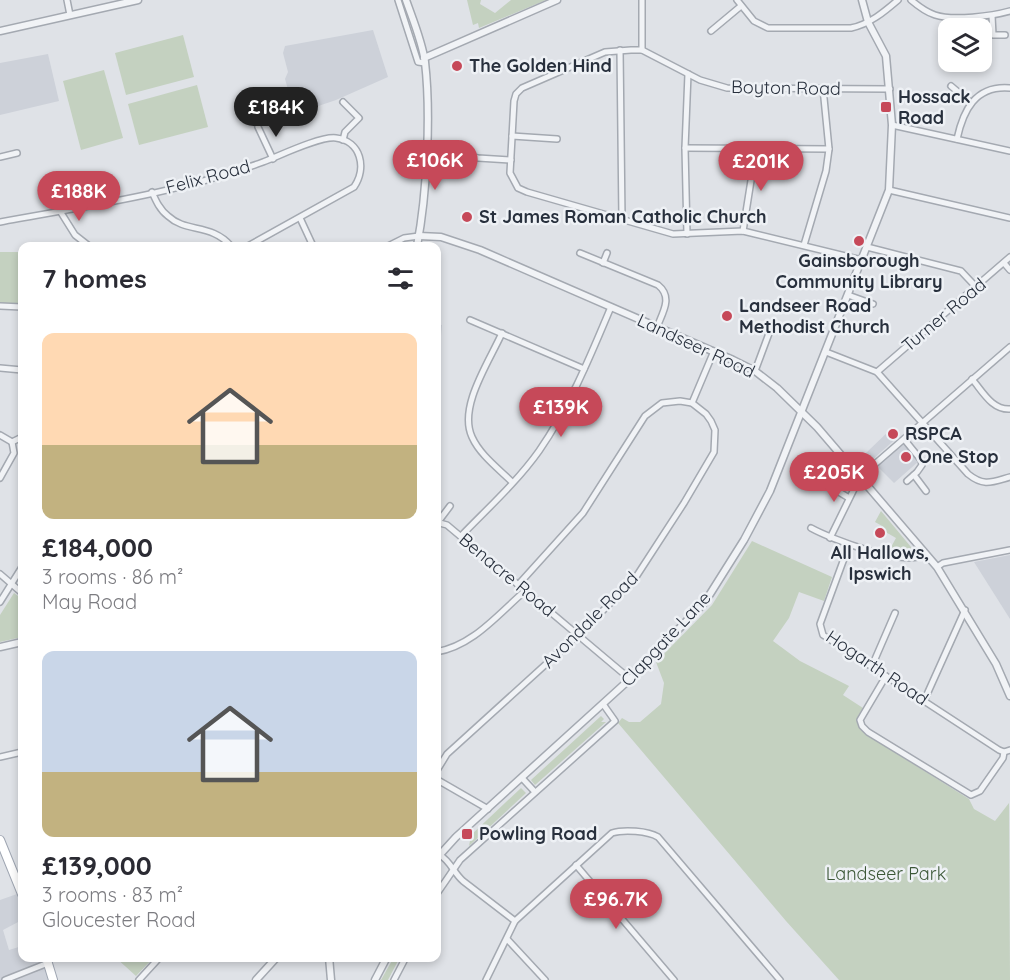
<!DOCTYPE html>
<html lang="en">
<head>
<meta charset="utf-8">
<style>
	:root { --surface:#fff; --page:#f2f2f3; --text:#2b2b33; --muted:#7c7c81; --accent:#c64959 }
	body { margin:0; font-family:Quicksand,sans-serif; background:var(--page); color:var(--text); height:100vh; display:flex; flex-direction:column; font-size:22px; white-space:nowrap }
	* { box-sizing:border-box; margin:0 }
	p { font-size:20px; color:var(--muted) }
	.icon { flex:none; width:33px; height:33px; fill:none; stroke:currentColor; stroke-width:2; stroke-linecap:round; stroke-linejoin:round }
	.map { position:relative; flex:1; overflow:hidden }
	.panel { position:absolute; left:18px; top:242px; width:423px; height:720px; display:flex; flex-direction:column; background:var(--surface); border-radius:12px; box-shadow:0 3px 9px #0003 }
	.panel>* { flex:none }
	.controls { position:absolute; left:938px; top:18px; display:grid; gap:12px }
	.controls a { display:grid; place-items:center; width:54px; height:54px; border-radius:12px; background:var(--surface); box-shadow:0 3px 9px #0003; font-size:30px }
	.price { position:absolute; translate:-50% -51px; padding:0 14px; border-radius:21px; background:var(--accent); color:#fff; font-size:20px; line-height:39px; filter:drop-shadow(0 2px 3px #0008) }
	.price::after { content:''; position:absolute; left:50%; top:36px; width:18px; height:14px; margin-left:-9px; background:inherit; clip-path:polygon(0 0,100% 0,50% 100%) }
	.price.selected { background:#222; color:#fff }
	ul { padding:0; list-style:none }
	li { display:grid; align-content:center; gap:12px; height:318px; padding:0 24px }
	li span { display:grid; place-items:center; height:186px; border-radius:12px; color:#555 }
	li>.icon { margin-inline-start:auto }
	span .icon { width:108px; height:108px; fill:#fffc; stroke-width:1 }
	li b { font-size:26px }
	h2 { display:flex; justify-content:space-between; align-items:center; height:72px; padding:0 24px; font-size:26px }
	.map>svg:first-child { display:block }
</style>
</head>
<body>
<div class="map">
<svg width="1010" height="980" viewBox="0 0 1010 980">
	<rect width="100%" height="100%" fill="#dfe2e7"/>
	<!-- built -->
	<g fill="#cdd1d9">
		<path d="M373 30 388 77 336 100 295 114 285 79 288 72 283 53 285 46Z"/>
		<path d="M48 54 59 101 0 115V63Z"/>
		<path d="M437 324 442 325 437 380 436 324Z"/>
		<path d="M893 427 900 435 872 460 866 453Z"/>
		<path d="M904 444 919 461 894 483 877 466Z"/>
		<path d="M1010 555V619L974 562Z"/>
		<path d="M17 894 22 906V920L3 930 9 950 22 946V957H42L48 980H0V900Z"/>
	</g>
	<!-- green -->
	<g fill="#c4d1c0">
		<path d="M467 0H481L480 4 495 13 511 0H546L479 28 478 23 473 25Z"/>
		<path d="M183 35 194 77 126 95 115 53Z"/>
		<path d="M104 70 123 138 81 150 63 81Z"/>
		<path d="M197 85 208 127 139 145 128 104Z"/>
		<path d="M0 252H22V303L0 305Z"/>
		<path d="M881 511 911 547V550L909 552 890 549 896 538 882 530 884 527 875 522Z"/>
		<path d="M752 541 832 577 824 601 799 592 789 618 773 641 800 661 849 686 843 695 863 708 858 716 859 727 861 726 864 733 969 799 974 809 995 821 1009 803 1010 980H839L786 921 618 723 622 718 629 722H640L661 704 664 683 656 662 712 605Z"/>
		<path d="M14 593 22 599V637L0 642V615Z"/>
		<path d="M601 716 604 719 601 722H606L535 785 531 780Z"/>
		<path d="M521 788 526 793 469 846 471 835Z"/>
		<path d="M112 957H154L136 976 115 957Z"/>
		<path d="M394 957H400L388 980H381Z"/>
	</g>
	<g fill="none" stroke-linecap="round" stroke-linejoin="round">
		<!-- minor casing -->
		<g stroke="#a4a9b1" stroke-width="8">
			<g id="minor">
				<path d="M67 0 70 15"/>
				<path d="M398 0 418 62 425 63"/>
				<path d="M737 0 754 21 768 28H851C870 24 884 12 898 0"/>
				<path d="M911 0C918 6 926 12 935 15 953 21 992 16 1010 11"/>
				<path d="M992 16 993 35H1005"/>
				<path d="M711 31 741 6"/>
				<path d="M620 50 622 220"/>
				<path d="M642 50V0"/>
				<path d="M951 86 971 103"/>
				<path d="M343 102 359 118 345 132 343 140"/>
				<path d="M892 125 1010 151"/>
				<path d="M258 127 273 159"/>
				<path d="M512 136 557 139"/>
				<path d="M957 139C963 111 975 85 1010 88"/>
				<path d="M426 144 478 158 511 160"/>
				<path d="M685 148 829 149"/>
				<path d="M0 157 17 153"/>
				<path d="M889 190 1010 218"/>
				<path d="M152 192C156 201 160 210 168 216 186 233 211 223 231 246"/>
				<path d="M60 211 75 235 89 246"/>
				<path d="M300 218 313 246"/>
				<path d="M0 222C87 206 179 193 263 162 279 156 320 136 336 138 361 141 367 168 354 187L248 246"/>
				<path d="M743 231 756 149"/>
				<path d="M687 234 685 148 688 74"/>
				<path d="M804 245 826 171 829 149 823 88"/>
				<path d="M388 246 404 238 419 236"/>
				<path d="M867 247 961 271 977 288"/>
				<path d="M580 253 658 285C673 297 663 312 657 327"/>
				<path d="M862 260 743 231 673 234 527 192 518 188 510 173 514 101 516 94 522 88 605 52 631 50H642L700 80 727 88 890 89"/>
				<path d="M603 263 607 253"/>
				<path d="M1004 263 1010 270"/>
				<path d="M848 295 873 304"/>
				<path d="M0 306 22 307"/>
				<path d="M470 320 584 369"/>
				<path d="M502 333C489 362 458 407 472 437 480 455 499 469 512 482"/>
				<path d="M826 352 877 372 968 474C984 487 992 482 1010 477"/>
				<path d="M0 368 22 370"/>
				<path d="M755 371 771 328"/>
				<path d="M877 372 1010 257"/>
				<path d="M972 379C983 392 992 410 1010 409"/>
				<path d="M0 435 12 442"/>
				<path d="M904 439 921 460 922 465 917 472 907 481"/>
				<path d="M12 442 22 437"/>
				<path d="M817 460 821 458 836 471 839 492 849 498"/>
				<path d="M914 475 926 491"/>
				<path d="M0 478 14 453 12 442"/>
				<path d="M436 522 447 525 630 679"/>
				<path d="M811 528C831 539 906 568 925 554"/>
				<path d="M436 529 438 522 450 506"/>
				<path d="M461 536C487 509 517 482 539 451 570 406 590 357 611 307"/>
				<path d="M830 538 860 477 1010 347"/>
				<path d="M849 545 820 624 823 635 999 750 1004 752 1010 750"/>
				<path d="M937 567 943 563 1010 550"/>
				<path d="M0 574 22 593"/>
				<path d="M518 585 583 513 645 416 662 403 680 401 692 403"/>
				<path d="M0 602 22 567"/>
				<path d="M436 652C473 646 498 614 525 591"/>
				<path d="M872 666 895 613"/>
				<path d="M886 676 860 720 862 726 868 732 971 795 980 791 1003 758 1004 752"/>
				<path d="M924 701 965 610"/>
				<path d="M0 757 22 752"/>
				<path d="M436 772 447 754 578 635 634 580 684 503 714 452 715 430 711 421 706 414 692 403 714 351"/>
				<path d="M522 778 535 792"/>
				<path d="M436 779 488 809"/>
				<path d="M440 855C451 862 453 872 463 881L515 921"/>
				<path d="M576 865 674 980"/>
				<path d="M436 895 460 860 615 721 603 704"/>
				<path d="M507 939 545 980"/>
				<path d="M5 980 48 963"/>
				<path d="M139 980 160 957"/>
				<path d="M394 980 406 957"/>
				<path d="M486 980 515 921 612 833C624 829 648 831 658 837L780 980"/>
			</g>
		</g>
		<!-- tertiary casing -->
		<g stroke="#a4a9b1" stroke-width="9">
			<g id="tertiary">
				<path d="M406 0C413 20 422 41 425 62 431 114 427 194 417 246"/>
				<path d="M0 31 138 0"/>
				<path d="M424 58 557 0"/>
				<path d="M419 236 441 237 480 250 733 360 755 371 777 388 817 427 937 567 996 664 1010 696"/>
				<path d="M0 647 22 642"/>
				<path d="M436 859 456 837 630 679 705 602 744 540 770 491 889 190 892 125 886 56 868 22 862 0"/>
				<path d="M329 957 331 980"/>
				<path d="M256 980 277 957"/>
				<path d="M375 980 387 957"/>
			</g>
		</g>
		<!-- primary casing -->
		<g stroke="#9fa6b2" stroke-width="10">
			<g id="primary">
				<path d="M0 840 22 894"/>
				<path d="M46 957 53 980"/>
			</g>
		</g>
		<!-- minor -->
		<use href="#minor" stroke="#f1f3f6" stroke-width="5"/>
		<!-- tertiary -->
		<use href="#tertiary" stroke="#f1f3f6" stroke-width="6"/>
		<!-- primary -->
		<use href="#primary" stroke="#fff" stroke-width="8"/>
	</g>
	<!-- markers -->
	<g fill="#c64959" stroke="#eef1f5" stroke-width="2">
		<circle cx="457" cy="66" r="6"/>
		<rect x="880" y="101" width="12" height="12" rx="3"/>
		<circle cx="467" cy="217" r="6"/>
		<circle cx="859" cy="241" r="6"/>
		<circle cx="727" cy="316" r="6"/>
		<circle cx="893" cy="434" r="6"/>
		<circle cx="906" cy="457" r="6"/>
		<circle cx="880" cy="533" r="6"/>
		<rect x="461" y="828" width="12" height="12" rx="3"/>
	</g>
	<g text-anchor="middle" stroke-width="5" stroke-linejoin="round" paint-order="stroke">
		<!-- poi labels -->
		<g font-size="18" font-weight="bold" fill="#28303d" stroke="#eef1f5" text-anchor="start">
			<text x="469" y="72">The Golden Hind</text>
			<text x="898" y="103">Hossack<tspan x="898" dy="21">Road</tspan></text>
			<text x="479" y="223">St James Roman Catholic Church</text>
			<text x="859" y="267" text-anchor="middle">Gainsborough<tspan x="859" dy="21">Community Library</tspan></text>
			<text x="739" y="312">Landseer Road<tspan x="739" dy="21">Methodist Church</tspan></text>
			<text x="905" y="440">RSPCA</text>
			<text x="918" y="463">One Stop</text>
			<text x="880" y="559" text-anchor="middle">All Hallows,<tspan x="880" dy="21">Ipswich</tspan></text>
			<text x="479" y="840">Powling Road</text>
		</g>
		<!-- street labels -->
		<g font-size="18" fill="#28303d" stroke="#eef1f5">
			<text transform="translate(786 88) rotate(1)" y="6">Boyton Road</text>
			<text transform="translate(208 177) rotate(-15)" y="6">Felix Road</text>
			<text transform="translate(944 315) rotate(-40)" y="6">Turner Road</text>
			<text transform="translate(696 346) rotate(25)" y="6">Landseer Road</text>
			<text transform="translate(507 575) rotate(40)" y="6">Benacre Road</text>
			<text transform="translate(590 620) rotate(-45)" y="6">Avondale Road</text>
			<text transform="translate(666 639) rotate(-47)" y="6">Clapgate Lane</text>
			<text transform="translate(877 668) rotate(34)" y="6">Hogarth Road</text>
		</g>
		<!-- park labels -->
		<g font-size="18" fill="#3c5837" stroke="#eef1f5">
			<text x="886" y="880">Landseer Park</text>
		</g>
	</g>
</svg>
<div class="controls">
<a><svg class="icon" aria-label="layers" viewBox="0 0 24 24"><path d="M12 4l9 5-9 5-9-5zM3 14l9 5 9-5"/></svg></a>
</div>
<b class="price selected" style="left:276px;top:138px">£184K</b>
<b class="price" style="left:435px;top:191px">£106K</b>
<b class="price" style="left:761px;top:192px">£201K</b>
<b class="price" style="left:79px;top:222px">£188K</b>
<b class="price" style="left:561px;top:438px">£139K</b>
<b class="price" style="left:834px;top:503px">£205K</b>
<b class="price" style="left:616px;top:930px">£96.7K</b>
<section class="panel">
<h2>7 homes<svg class="icon" aria-label="filters" viewBox="0 0 24 24"><path d="M4 7h16M4 17h16"/><circle cx="9" cy="7" r="2"/><circle cx="15" cy="17" r="2"/></svg></h2>
<ul>
<li><span style="background:linear-gradient(#ffd9b3 60%,#c2b280 0)"><svg class="icon" aria-label="home" viewBox="0 0 24 24"><path d="M3 11l9-7 9 7M6 9v11h12V9"/></svg></span><div><b>£184,000</b><p>3 rooms · 86 m²</p><p>May Road</p></div></li>
<li><span style="background:linear-gradient(#c9d6e8 65%,#c2b280 0)"><svg class="icon" aria-label="home" viewBox="0 0 24 24"><path d="M3 11l9-7 9 7M6 9v11h12V9"/></svg></span><div><b>£139,000</b><p>3 rooms · 83 m²</p><p>Gloucester Road</p></div></li>
</ul>
</section>
</div>
</body>
</html>
